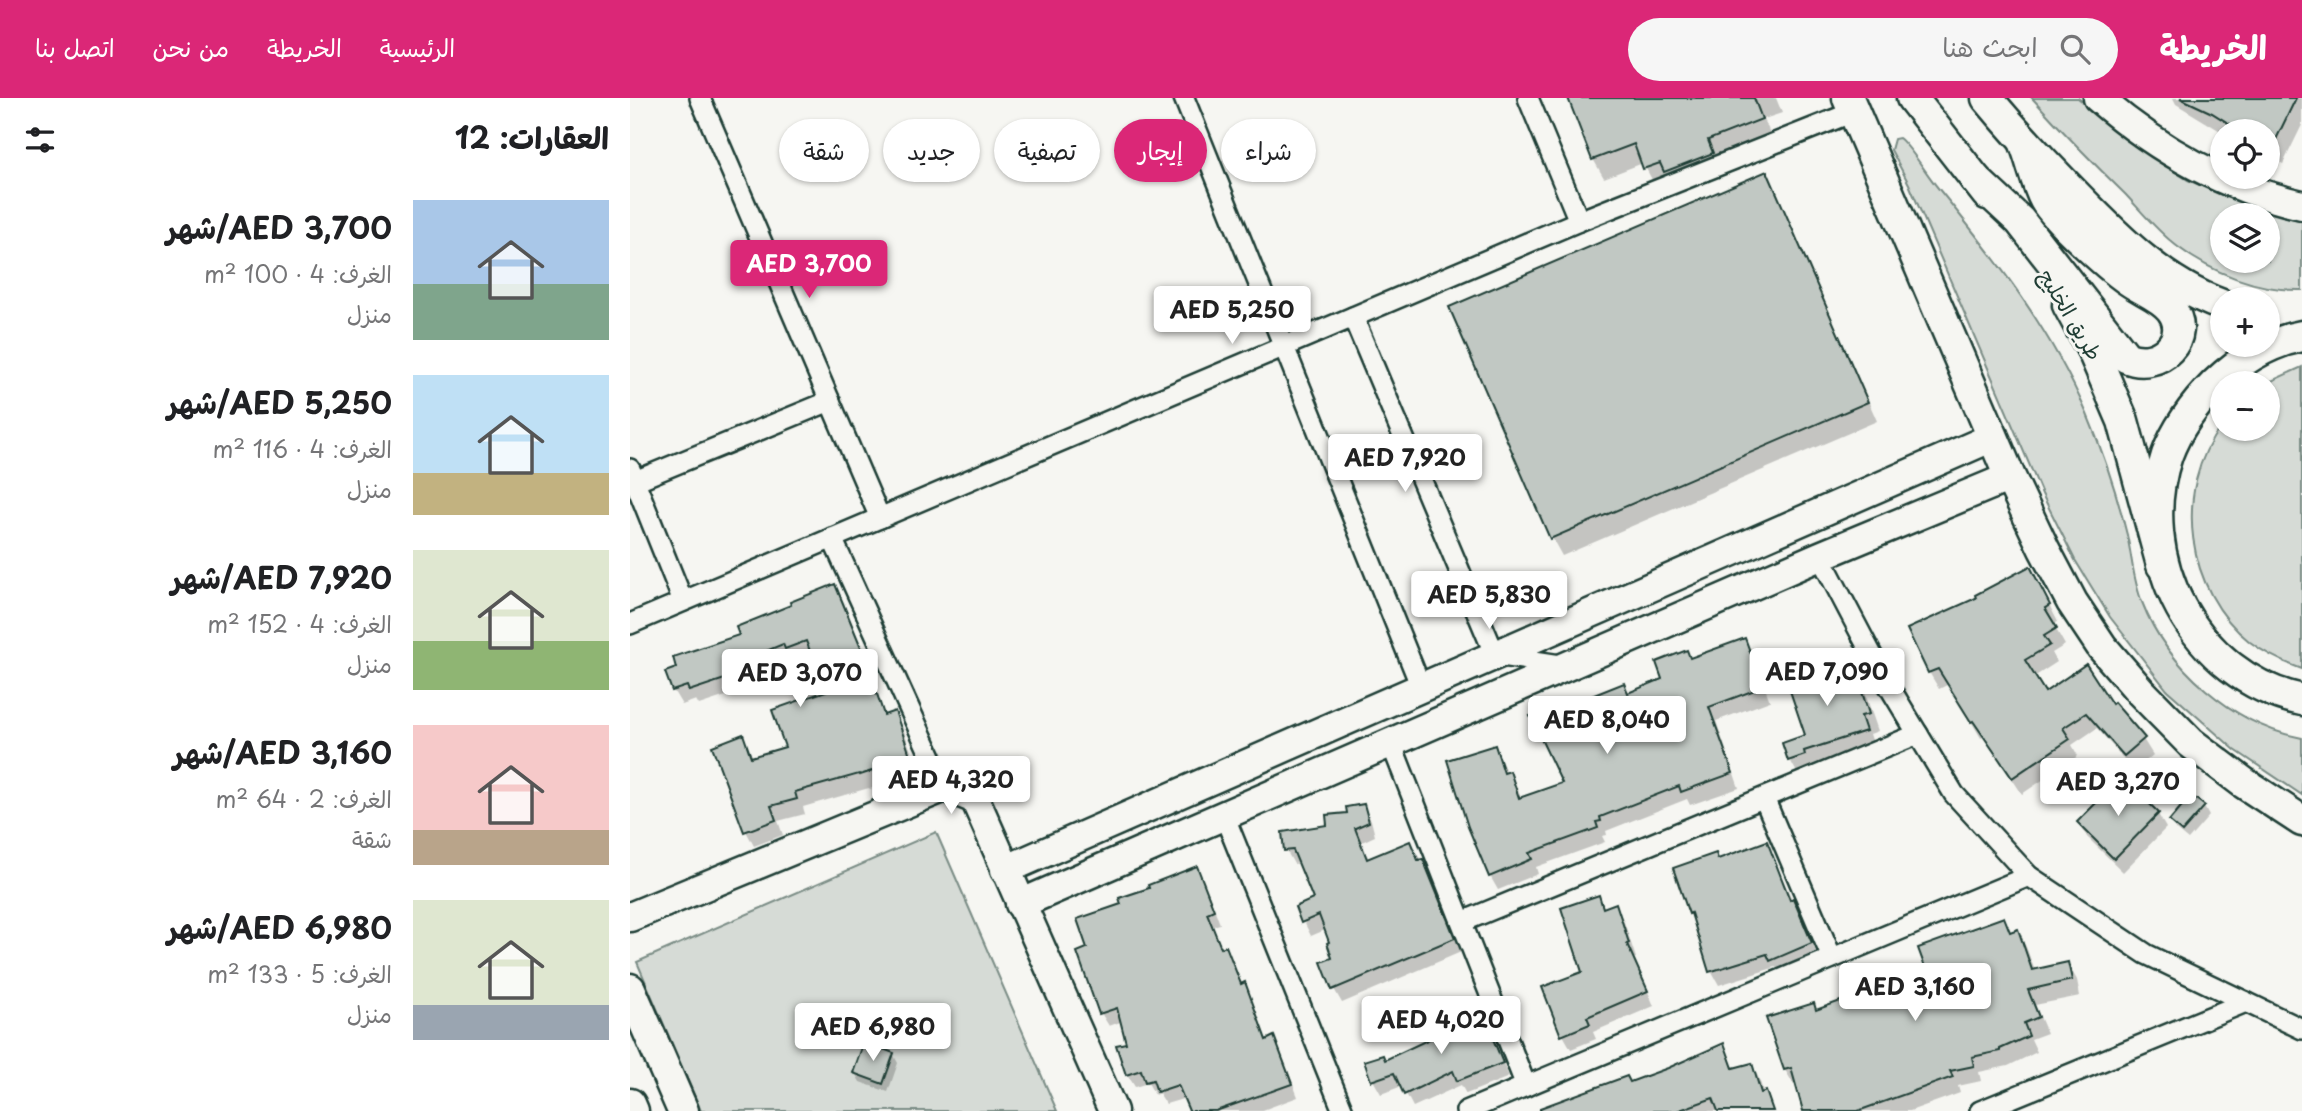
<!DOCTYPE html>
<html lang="ar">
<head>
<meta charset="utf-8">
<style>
	:root { --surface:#fff; --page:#f6f6f6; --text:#202124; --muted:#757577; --accent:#db2777 }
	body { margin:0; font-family:"Playpen Sans","Playpen Sans Arabic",sans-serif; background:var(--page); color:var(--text); direction:rtl; height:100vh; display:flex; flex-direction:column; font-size:26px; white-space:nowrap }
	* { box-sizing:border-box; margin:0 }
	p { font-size:23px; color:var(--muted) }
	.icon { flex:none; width:38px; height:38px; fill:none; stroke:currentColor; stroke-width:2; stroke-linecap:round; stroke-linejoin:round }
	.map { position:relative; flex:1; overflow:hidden; direction:ltr }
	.side { display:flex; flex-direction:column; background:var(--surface); width:630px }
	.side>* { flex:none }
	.banner { position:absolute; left:21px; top:21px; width:665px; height:63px; direction:rtl; display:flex; gap:14px }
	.buttons { position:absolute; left:1580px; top:21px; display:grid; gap:14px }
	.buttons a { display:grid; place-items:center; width:70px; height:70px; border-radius:50%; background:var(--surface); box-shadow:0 2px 5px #0004; font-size:35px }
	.price { position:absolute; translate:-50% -60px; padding:0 16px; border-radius:7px; background:#fff; color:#222; font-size:23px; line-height:46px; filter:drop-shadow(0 2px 4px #0008) }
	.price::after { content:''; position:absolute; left:50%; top:42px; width:21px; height:16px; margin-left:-10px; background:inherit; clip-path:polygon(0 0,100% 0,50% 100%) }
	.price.current { background:var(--accent); color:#fff }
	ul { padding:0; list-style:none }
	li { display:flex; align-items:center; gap:21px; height:175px; padding:0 21px }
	li span { display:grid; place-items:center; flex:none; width:196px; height:140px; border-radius:0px; color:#555 }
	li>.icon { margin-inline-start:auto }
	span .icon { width:84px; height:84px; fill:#fffc; stroke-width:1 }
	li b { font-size:30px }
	h2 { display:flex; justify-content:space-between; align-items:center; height:84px; padding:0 21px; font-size:30px }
	.chip { padding:0 24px; border-radius:32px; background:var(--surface); box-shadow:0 2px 5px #0004; font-size:24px; line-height:63px }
	.chip.current { background:var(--accent); color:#fff }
	header { display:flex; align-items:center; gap:42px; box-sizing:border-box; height:98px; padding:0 35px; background:var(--accent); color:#fff }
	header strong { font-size:33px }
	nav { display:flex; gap:38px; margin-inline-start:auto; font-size:24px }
	.search { width:490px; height:63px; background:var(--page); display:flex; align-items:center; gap:18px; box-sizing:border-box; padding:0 24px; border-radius:38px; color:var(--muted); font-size:26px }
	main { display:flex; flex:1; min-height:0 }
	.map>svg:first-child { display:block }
</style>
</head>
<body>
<header>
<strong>الخريطة</strong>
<div class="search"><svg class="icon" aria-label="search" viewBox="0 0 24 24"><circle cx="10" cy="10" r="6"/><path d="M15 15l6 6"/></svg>ابحث هنا</div>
<nav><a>الرئيسية</a><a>الخريطة</a><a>من نحن</a><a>اتصل بنا</a></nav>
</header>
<main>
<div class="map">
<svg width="1672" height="1013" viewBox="0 0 1672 1013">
	<rect width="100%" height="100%" fill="#f6f6f2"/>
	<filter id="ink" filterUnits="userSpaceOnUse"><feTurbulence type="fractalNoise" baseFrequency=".0143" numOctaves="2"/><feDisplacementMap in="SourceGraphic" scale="14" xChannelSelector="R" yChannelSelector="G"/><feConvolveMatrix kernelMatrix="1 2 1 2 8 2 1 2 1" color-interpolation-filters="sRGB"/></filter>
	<g filter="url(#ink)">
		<!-- green -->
		<g fill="#d6dbd6" stroke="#7a8c85" stroke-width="2" fill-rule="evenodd">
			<path d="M1402 0H1448L1508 50 1558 82 1622 109 1672 123V192C1629 193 1582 175 1548 149 1528 134 1512 114 1495 96 1463 65 1432 33 1402 0ZM1592 117H1638V163H1592Z"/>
			<path d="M1269 40C1280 48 1297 77 1308 90 1366 161 1420 230 1457 316 1473 354 1487 396 1497 437 1502 459 1503 482 1512 504 1537 569 1603 627 1672 640V697L1605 652 1537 592 1480 519 1445 462 1412 396 1279 86 1261 52 1264 41Z"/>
			<path d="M1672 269V571C1653 564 1636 556 1620 544 1556 493 1542 392 1592 327V331H1638L1637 285Z"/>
			<path d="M306 734 427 1013H71L7 864Z"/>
		</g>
		<!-- shadow -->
		<g fill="#0003">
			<path d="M939 0H1146L1152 15 1134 21 1142 40 1026 89 1013 65 974 80 963 61Z"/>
			<path d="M1543 0H1672V27L1653 66 1638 58V33L1592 34 1546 6Z"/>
			<path d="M1137 75 1147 94 1247 323 932 458 922 440Z"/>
			<path d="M1409 487 1428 524 1423 526 1435 547 1422 555 1427 564 1404 579 1414 596 1482 608 1513 641 1523 657 1504 673 1467 630 1442 647 1448 658 1392 696 1354 638 1351 640 1319 586 1309 591 1299 574Z"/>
			<path d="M204 488 213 503 240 570 233 572 238 591 243 589 256 618 264 615 273 630 288 675 240 691 239 690 173 709 175 716 148 723 153 737 124 748 116 733 112 638 123 660 157 651 199 594 184 558 165 565 162 560 119 578 123 589 69 607 66 602 52 607 43 592 111 538Z"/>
			<path d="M1114 542 1122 556 1140 603 1086 623 1109 690 1060 707 1057 701 976 733 977 737 972 738 975 744 906 769 908 776 868 792 860 778 865 649 877 676 879 675 887 689 891 701 935 685 929 614 998 596 1035 582 1061 562Z"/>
			<path d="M1221 565 1231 583 1248 633 1240 636 1245 651 1170 680 1160 662Z"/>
			<path d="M1492 681 1528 716 1536 730 1493 774 1457 739 1449 725Z"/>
			<path d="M733 708 741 722 745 738 732 744 739 762 780 745 800 777 831 854 712 905 704 891 705 861 695 832 681 838 667 810 685 802 671 765 664 766 656 752Z"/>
			<path d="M1574 709 1579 718 1558 742 1546 732 1541 723Z"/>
			<path d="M1136 745 1189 860 1150 876 1146 869 1089 887 1081 873 1061 815Z"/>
			<path d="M566 770 574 783 590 826 583 828 592 851 595 850 612 887 614 886 621 899 637 943 643 941 651 954 668 999 630 1013H561L556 1000 536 1006 529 995 525 997 518 985 505 989 497 976 498 946 493 923 479 928 471 915 459 851 493 808Z"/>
			<path d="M968 799 975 811 985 807 993 821 1006 860H1004L1024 908 963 934 966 941 941 951 933 937 954 875Z"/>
			<path d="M1373 821 1381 835 1387 833 1396 849 1405 873 1438 866 1447 882 1450 898 1405 907 1417 935 1401 941 1407 954 1378 968 1349 974 1351 983 1328 988 1330 995 1280 1013H1175L1168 986 1164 987 1155 972 1138 921 1187 914 1298 873Z"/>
			<path d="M856 926 879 979 836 996 831 987 783 1009 772 988 751 996 743 982 755 964Z"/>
			<path d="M1093 948 1105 972 1122 967 1129 981 1134 996 1144 1013H907L997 981 1000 986Z"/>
			<path d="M263 956 268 965 258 994 230 984 225 975Z"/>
		</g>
		<!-- building -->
		<g fill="#c1c8c3" stroke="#1f3d34" stroke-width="2">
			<path d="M938 0H1124L1132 21 1078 42 1083 55 1034 74 1030 65 1013 71 1004 46 962 62Z"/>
			<path d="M1550 0H1666L1638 58V33H1611L1582 15Z"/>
			<path d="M1137 73 1238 304 920 441 819 209Z"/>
			<path d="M1400 468 1420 507 1415 510 1427 530 1414 538 1420 547 1395 562 1415 594 1456 566 1482 606 1484 604 1515 640 1494 658 1456 615 1433 630 1440 641 1382 680 1343 623 1341 624 1308 571 1298 575 1277 531 1346 500 1345 497Z"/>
			<path d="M205 486 233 554 226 557 236 590 244 587 254 617 265 613 281 660 230 677 229 676 165 694 167 701 141 708 146 722 114 734 82 648 113 636 121 659 155 649 142 612 196 593 176 543 155 551 153 546 112 563 116 574 59 593 57 588 42 593 35 574 46 570 43 559 109 537 106 529 161 507 160 504Z"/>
			<path d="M1115 540 1133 589 1079 609 1103 675 1051 694 1049 688 970 719 971 723 966 724 968 730 899 755 902 761 859 779 838 729 817 662 865 647 874 675 880 673 889 700 932 685 900 618 926 606 929 611 994 585 998 595 1032 581 1026 564 1057 552 1060 560Z"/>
			<path d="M1222 563 1239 616 1231 618 1236 633 1174 653 1175 657 1158 663 1152 645 1175 637 1157 584Z"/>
			<path d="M1492 679 1529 715 1484 761 1447 724Z"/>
			<path d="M1561 697 1575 708 1552 734 1539 723Z"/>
			<path d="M734 706 739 724 725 730 737 761 780 743 788 762 793 761 825 840 702 892 691 864 702 860 697 845 699 844 689 817 671 825 665 809 683 801 663 752 654 753 652 734 697 727 696 717 717 715 716 709Z"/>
			<path d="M1137 743 1160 802 1163 800 1182 845 1140 863 1137 856 1079 874 1061 815 1059 816 1043 770 1086 755 1088 761Z"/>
			<path d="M567 768 584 812 577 815 591 850 596 848 611 886 615 884 636 942 644 938 662 986 586 1013H559L548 987 527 994 523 982 515 984 511 972 496 977 486 947 496 945 487 910 469 916 447 854 457 850 447 821 491 806 489 800 519 790 518 787Z"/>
			<path d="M969 797 973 810 986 805 999 845 997 846 1018 893 957 919 960 926 931 938 912 889 952 874 931 810Z"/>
			<path d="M1374 819 1380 834 1388 831 1402 872 1438 864 1442 882 1398 892 1409 919 1394 925 1399 938 1370 951V953L1342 959 1344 968 1320 973 1323 979 1228 1013H1173L1161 970 1154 972 1136 920 1184 905 1186 912 1296 872 1288 850Z"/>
			<path d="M845 915 850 926 856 924 873 965 827 983 823 973 774 997 764 975 741 983 734 963 753 957 755 962 808 937 806 931Z"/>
			<path d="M234 944 264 955 253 986 223 975Z"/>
			<path d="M1094 945 1103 970 1122 965 1131 995 1136 993 1143 1013H1088L1083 1000 1047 1013H910V1010L997 978 1000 984 1038 970Z"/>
		</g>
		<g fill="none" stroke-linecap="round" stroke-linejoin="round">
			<!-- street casing -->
			<g stroke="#1f3d34" stroke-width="24">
				<g id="street">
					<path d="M70 0 250 420"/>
					<path d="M554 0 791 589"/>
					<path d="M898 0 949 123"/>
					<path d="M723 219 865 557 937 568"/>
					<path d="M0 371 53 503"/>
					<path d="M5 383 200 303"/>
					<path d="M202 440 315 689"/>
					<path d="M1190 458 1254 580 1324 696 1399 778 1516 856 1672 931"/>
					<path d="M0 526 949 123 1223 14"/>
					<path d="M761 645 896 988"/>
					<path d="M1134 700 1202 860"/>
					<path d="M594 717 713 1013"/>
					<path d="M832 824 1288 636"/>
					<path d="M836 1013 1399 778"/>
					<path d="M1350 1013 1616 904"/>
				</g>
			</g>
			<!-- secondary casing -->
			<g stroke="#1f3d34" stroke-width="33">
				<g id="secondary">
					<path d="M1468 0C1527 51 1595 90 1672 107"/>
					<path d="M375 772 1363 339"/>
					<path d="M390 806 1190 458 1380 379"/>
					<path d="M0 819 315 689 345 701 483 1013"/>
				</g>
			</g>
			<!-- primary casing -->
			<g stroke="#1f3d34" stroke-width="35">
				<g id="primary">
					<path d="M1218 0 1380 379 1414 451 1442 504 1472 549 1511 594 1561 645 1614 685 1672 723"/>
					<path d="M1282 0 1357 96"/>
					<path d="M1357 0C1386 35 1416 67 1448 99 1491 143 1534 186 1592 207"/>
					<path d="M1345 81 1390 123 1496 259C1529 274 1563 239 1541 211 1531 198 1510 191 1497 181 1478 168 1425 120 1415 102 1406 85 1402 64 1395 46"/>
					<path d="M1438 207 1463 253 1493 323 1532 467"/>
					<path d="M1672 238C1639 244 1609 263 1585 286 1565 306 1547 330 1537 357 1502 460 1564 579 1672 602"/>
					<path d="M0 891 53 1013"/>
					<path d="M0 1006 3 1013"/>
				</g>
			</g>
			<!-- street -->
			<use href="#street" stroke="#f6f6f2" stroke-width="19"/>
			<!-- secondary -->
			<use href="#secondary" stroke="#f6f6f2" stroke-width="28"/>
			<!-- primary -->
			<use href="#primary" stroke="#f6f6f2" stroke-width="30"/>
		</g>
	</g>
	<g text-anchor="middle" stroke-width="6" stroke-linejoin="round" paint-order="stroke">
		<!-- street labels -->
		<g font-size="21" fill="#1f3d34" stroke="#f6f6f2">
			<text transform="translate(1440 217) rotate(59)" y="7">طريق الخليج</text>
		</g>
	</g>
</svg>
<div class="buttons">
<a><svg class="icon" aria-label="locate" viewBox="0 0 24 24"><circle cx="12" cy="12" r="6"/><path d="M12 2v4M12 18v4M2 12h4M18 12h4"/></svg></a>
<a><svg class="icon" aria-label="layers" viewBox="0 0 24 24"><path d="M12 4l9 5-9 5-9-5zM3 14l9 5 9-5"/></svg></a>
<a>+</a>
<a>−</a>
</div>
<b class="price current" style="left:179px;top:202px">AED 3,700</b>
<b class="price" style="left:602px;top:248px">AED 5,250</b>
<b class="price" style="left:775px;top:396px">AED 7,920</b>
<b class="price" style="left:859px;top:533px">AED 5,830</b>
<b class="price" style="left:1197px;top:610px">AED 7,090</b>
<b class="price" style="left:170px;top:611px">AED 3,070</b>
<b class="price" style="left:977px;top:658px">AED 8,040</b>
<b class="price" style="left:321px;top:718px">AED 4,320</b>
<b class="price" style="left:1488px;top:720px">AED 3,270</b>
<b class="price" style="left:1285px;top:925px">AED 3,160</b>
<b class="price" style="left:811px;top:958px">AED 4,020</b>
<b class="price" style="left:243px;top:965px">AED 6,980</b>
<div class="banner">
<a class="chip">شراء</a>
<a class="chip current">إيجار</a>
<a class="chip">تصفية</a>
<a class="chip">جديد</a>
<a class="chip">شقة</a>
</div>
</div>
<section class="side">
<h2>العقارات: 12<svg class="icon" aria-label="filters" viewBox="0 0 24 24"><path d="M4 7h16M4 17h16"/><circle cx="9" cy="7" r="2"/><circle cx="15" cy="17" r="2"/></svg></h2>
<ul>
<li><span style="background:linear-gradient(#a9c7e8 60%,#7fa58c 0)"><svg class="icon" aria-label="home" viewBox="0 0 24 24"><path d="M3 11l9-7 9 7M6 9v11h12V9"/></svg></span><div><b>AED 3,700/شهر</b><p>الغرف: 4 · 100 m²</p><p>منزل</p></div></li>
<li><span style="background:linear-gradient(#bfe0f5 70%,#c2b280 0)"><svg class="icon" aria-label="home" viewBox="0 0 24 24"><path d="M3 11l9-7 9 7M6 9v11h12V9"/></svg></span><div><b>AED 5,250/شهر</b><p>الغرف: 4 · 116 m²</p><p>منزل</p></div></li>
<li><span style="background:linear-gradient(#dfe7d0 65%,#8fb573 0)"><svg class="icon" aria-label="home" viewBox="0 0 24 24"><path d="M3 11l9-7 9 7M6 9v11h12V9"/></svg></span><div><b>AED 7,920/شهر</b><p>الغرف: 4 · 152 m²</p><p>منزل</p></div></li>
<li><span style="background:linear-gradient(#f6c9c9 75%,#b9a48a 0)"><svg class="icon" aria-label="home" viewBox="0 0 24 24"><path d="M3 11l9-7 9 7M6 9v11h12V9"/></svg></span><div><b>AED 3,160/شهر</b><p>الغرف: 2 · 64 m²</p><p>شقة</p></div></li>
<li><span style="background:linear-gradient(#dfe7d0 75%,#9aa5b1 0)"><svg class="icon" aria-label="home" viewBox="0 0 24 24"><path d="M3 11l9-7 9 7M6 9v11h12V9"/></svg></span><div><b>AED 6,980/شهر</b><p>الغرف: 5 · 133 m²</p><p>منزل</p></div></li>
</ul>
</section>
</main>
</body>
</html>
